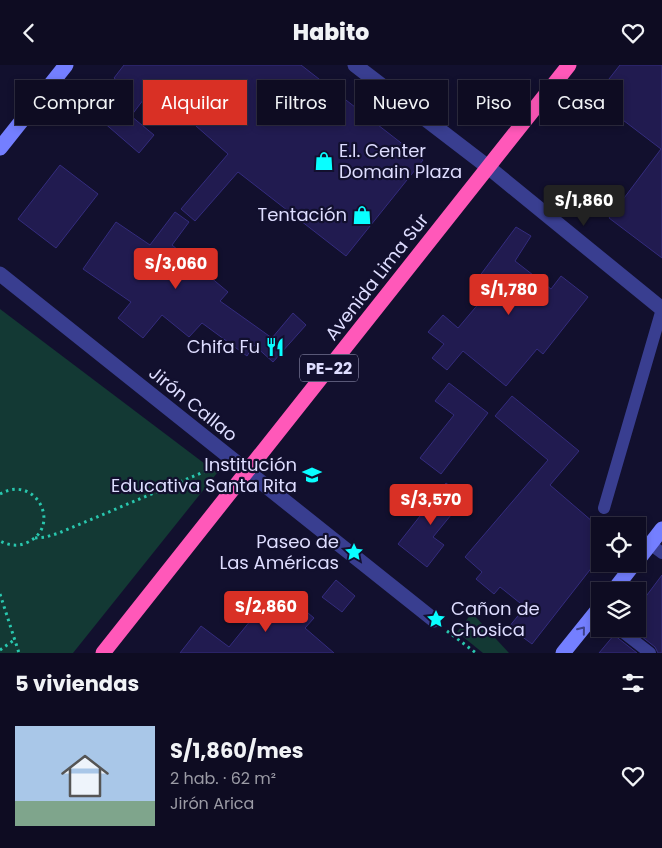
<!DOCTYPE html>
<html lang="es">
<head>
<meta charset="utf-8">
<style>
	:root { --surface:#0e0c22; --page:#17152a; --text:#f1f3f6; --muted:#9b9ba5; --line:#2e2c40; --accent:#d93025 }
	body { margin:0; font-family:Poppins,sans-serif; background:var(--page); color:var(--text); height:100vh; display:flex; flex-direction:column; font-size:19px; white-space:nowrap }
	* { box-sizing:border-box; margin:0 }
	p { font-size:16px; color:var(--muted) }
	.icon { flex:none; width:28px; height:28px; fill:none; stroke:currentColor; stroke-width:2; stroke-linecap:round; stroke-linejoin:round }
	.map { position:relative; height:588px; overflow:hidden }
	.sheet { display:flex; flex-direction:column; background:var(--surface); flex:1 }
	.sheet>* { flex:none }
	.guide { position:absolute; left:15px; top:15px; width:632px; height:45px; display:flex; gap:10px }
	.buttons { position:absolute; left:591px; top:452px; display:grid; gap:10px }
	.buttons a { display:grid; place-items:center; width:55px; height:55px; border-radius:0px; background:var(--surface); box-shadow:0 2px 8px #0003,0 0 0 1px var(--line); font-size:25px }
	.price { position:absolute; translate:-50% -42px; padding:0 11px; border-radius:5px; background:var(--accent); color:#fff; font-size:16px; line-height:32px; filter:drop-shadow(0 1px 2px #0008) }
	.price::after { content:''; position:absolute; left:50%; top:30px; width:15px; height:11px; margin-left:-8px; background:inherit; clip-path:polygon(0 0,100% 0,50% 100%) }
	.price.on { background:#222; color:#fff }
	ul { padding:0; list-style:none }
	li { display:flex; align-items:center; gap:15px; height:125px; padding:0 15px }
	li+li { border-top:1px solid var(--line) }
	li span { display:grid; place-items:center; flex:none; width:140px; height:100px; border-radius:0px; color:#555 }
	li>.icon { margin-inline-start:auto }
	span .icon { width:60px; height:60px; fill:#fffc; stroke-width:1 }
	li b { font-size:21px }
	h2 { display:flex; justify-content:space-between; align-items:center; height:60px; padding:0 15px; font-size:21px }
	.tag { padding:0 18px; border-radius:0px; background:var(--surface); box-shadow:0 2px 8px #0003,0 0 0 1px var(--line); font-size:18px; line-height:45px }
	.tag.on { background:var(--accent); color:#fff }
	header { display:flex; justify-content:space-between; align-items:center; height:65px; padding:0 15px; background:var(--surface); font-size:22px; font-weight:800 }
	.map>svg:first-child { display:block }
</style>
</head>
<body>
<header><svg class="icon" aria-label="back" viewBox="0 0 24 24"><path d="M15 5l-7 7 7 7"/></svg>Habito<svg class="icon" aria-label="heart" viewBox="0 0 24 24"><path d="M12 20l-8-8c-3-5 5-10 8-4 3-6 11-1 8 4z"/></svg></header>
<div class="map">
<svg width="662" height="588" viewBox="0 0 662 588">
	<rect width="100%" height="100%" fill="#12102e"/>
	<!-- green -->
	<g fill="#133934">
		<path d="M0 244 217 408 73 588H0Z"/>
		<path d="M472 548 509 588H483L457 567Z"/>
	</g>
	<!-- building -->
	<g fill="#211b50" stroke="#342c7e">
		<path d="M124 0H301L423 95 346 191 238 107 195 156 181 144 228 89 196 61 156 18 131 51 154 70 139 88 102 56 129 25 114 13Z"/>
		<path d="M620 0H662V193L609 153 661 84 594 33Z"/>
		<path d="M60 100 98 129 56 183 18 154Z"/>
		<path d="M175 147 189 157 172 180 228 227 220 236 272 273 293 248 306 260 273 297 254 280 247 291 202 258 189 272 162 250 143 273 118 253 131 237 83 204 116 157 150 180Z"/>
		<path d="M516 162 531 171 515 196 551 224 561 211 588 232 543 289 537 284 506 321 463 286 447 305 432 293 444 279 428 267 443 250 458 263 486 230 473 220Z"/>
		<path d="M449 318 488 348 441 409 420 393 454 350 435 336Z"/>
		<path d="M512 331 579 386 550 420 600 463V492L532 579 509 562 525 542 500 522 494 529 476 514 482 507 465 492 548 395 495 351Z"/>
		<path d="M446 418 465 433 433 472 444 480 427 502 398 479Z"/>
		<path d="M662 510V588H658L655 582 632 564H638V542Z"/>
		<path d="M336 515 355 531 342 547 322 532Z"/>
		<path d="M273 528 279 533 284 528 314 553 305 563 334 588H180L201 561 229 582Z"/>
		<path d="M614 570 637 588H599Z"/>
	</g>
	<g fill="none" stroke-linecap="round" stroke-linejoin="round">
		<!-- path -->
		<g stroke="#29c7ae" stroke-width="3" stroke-dasharray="2.5 4" stroke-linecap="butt">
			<path d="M0 429C37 408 63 463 26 478 17 482 8 480 0 476"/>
			<path d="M35 473 46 472 59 468 206 406"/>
			<path d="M0 529 19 588"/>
			<path d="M447 566 476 588"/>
			<path d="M0 585 14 575"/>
		</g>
		<!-- lane -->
		<g stroke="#393e90" stroke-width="12">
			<path d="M604 443 662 244"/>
			<path d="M650 479 662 488"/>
			<path d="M619 564 650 588"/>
		</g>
		<!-- street -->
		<g stroke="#393e90" stroke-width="15">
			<path d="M355 0 488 102 662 244"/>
			<path d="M0 209 434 555"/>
		</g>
		<!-- secondary -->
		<g stroke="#747fff" stroke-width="15">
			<path d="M0 83 66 0"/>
			<path d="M638 495 662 464"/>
			<path d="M613 526 634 499"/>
			<path d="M563 588 600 542"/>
		</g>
		<!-- highway -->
		<path stroke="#ff58b9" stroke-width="15" d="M103 588 569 0"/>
	</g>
	<!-- one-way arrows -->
	<defs><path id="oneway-chevron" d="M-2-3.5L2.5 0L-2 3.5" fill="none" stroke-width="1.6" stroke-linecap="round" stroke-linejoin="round" transform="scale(1.25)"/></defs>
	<use stroke="#3e428c" href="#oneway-chevron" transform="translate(582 565) rotate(-51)"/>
	<!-- icons -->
	<defs>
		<g id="shop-bare" transform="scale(1.5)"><path d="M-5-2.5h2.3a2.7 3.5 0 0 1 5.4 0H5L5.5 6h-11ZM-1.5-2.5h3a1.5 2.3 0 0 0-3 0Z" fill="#09feff" stroke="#12102e" stroke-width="2.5" paint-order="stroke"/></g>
		<g id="restaurant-bare" transform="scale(1.5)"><path d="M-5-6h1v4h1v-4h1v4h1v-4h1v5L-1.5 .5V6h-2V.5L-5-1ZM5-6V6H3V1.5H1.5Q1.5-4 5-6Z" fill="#09feff" stroke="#12102e" stroke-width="2.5" paint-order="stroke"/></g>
		<g id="school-bare" transform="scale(1.5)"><path d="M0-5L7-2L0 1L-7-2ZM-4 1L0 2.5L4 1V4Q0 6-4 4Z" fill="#09feff" stroke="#12102e" stroke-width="2.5" paint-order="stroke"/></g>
		<g id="sight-bare" transform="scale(1.5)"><path d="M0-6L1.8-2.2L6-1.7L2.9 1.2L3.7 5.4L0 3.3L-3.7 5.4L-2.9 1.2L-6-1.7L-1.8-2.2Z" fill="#09feff" stroke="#12102e" stroke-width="2.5" paint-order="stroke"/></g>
	</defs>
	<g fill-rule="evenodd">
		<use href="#shop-bare" x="324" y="96"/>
		<use href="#shop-bare" x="362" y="150"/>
		<use href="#restaurant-bare" x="275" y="282"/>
		<use href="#school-bare" x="312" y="410"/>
		<use href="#sight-bare" x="354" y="487"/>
		<use href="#sight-bare" x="436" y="554"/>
	</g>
	<g text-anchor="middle" stroke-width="4.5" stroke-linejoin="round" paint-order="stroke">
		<!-- shield labels -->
		<rect fill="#12102e" stroke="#a1a0c0" stroke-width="1" x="300" y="289.5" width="58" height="27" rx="4"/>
		<g font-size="16" font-weight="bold" fill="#deddff">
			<text x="329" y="309">PE-22</text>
		</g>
		<!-- poi labels -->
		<g font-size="18" fill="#deddff" stroke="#12102e" text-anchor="end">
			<text x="339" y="92" text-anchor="start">E.I. Center<tspan x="339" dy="21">Domain Plaza</tspan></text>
			<text x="347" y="156">Tentación</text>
			<text x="260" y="288">Chifa Fu</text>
			<text x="297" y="406">Institución<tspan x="297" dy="21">Educativa Santa Rita</tspan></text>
			<text x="339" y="483">Paseo de<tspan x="339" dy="21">Las Américas</tspan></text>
			<text x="451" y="550" text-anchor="start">Cañon de<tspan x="451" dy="21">Chosica</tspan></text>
		</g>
		<!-- street labels -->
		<g font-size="18" fill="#deddff" stroke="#12102e">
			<text transform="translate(377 212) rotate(-52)" y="6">Avenida Lima Sur</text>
			<text transform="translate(193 339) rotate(39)" y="6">Jirón Callao</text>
		</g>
	</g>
</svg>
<div class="buttons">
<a><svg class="icon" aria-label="locate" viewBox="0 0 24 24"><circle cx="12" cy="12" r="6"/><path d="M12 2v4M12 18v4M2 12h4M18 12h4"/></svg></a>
<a><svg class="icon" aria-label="layers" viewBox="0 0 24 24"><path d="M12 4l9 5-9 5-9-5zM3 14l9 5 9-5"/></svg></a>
</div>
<b class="price on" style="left:584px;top:162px">S/1,860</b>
<b class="price" style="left:176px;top:225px">S/3,060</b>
<b class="price" style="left:509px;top:251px">S/1,780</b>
<b class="price" style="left:431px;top:461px">S/3,570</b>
<b class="price" style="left:266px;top:568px">S/2,860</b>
<div class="guide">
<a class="tag">Comprar</a>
<a class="tag on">Alquilar</a>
<a class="tag">Filtros</a>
<a class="tag">Nuevo</a>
<a class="tag">Piso</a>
<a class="tag">Casa</a>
</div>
</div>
<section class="sheet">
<h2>5 viviendas<svg class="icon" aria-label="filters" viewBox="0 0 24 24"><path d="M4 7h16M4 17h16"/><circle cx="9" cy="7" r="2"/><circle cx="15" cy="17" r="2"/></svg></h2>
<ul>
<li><span style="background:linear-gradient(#a9c7e8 75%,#7fa58c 0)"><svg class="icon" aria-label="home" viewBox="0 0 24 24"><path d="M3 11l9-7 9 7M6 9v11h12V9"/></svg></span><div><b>S/1,860/mes</b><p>2 hab. · 62 m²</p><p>Jirón Arica</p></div><svg class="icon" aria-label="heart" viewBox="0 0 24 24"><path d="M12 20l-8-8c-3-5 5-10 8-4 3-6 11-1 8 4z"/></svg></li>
</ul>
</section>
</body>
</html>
